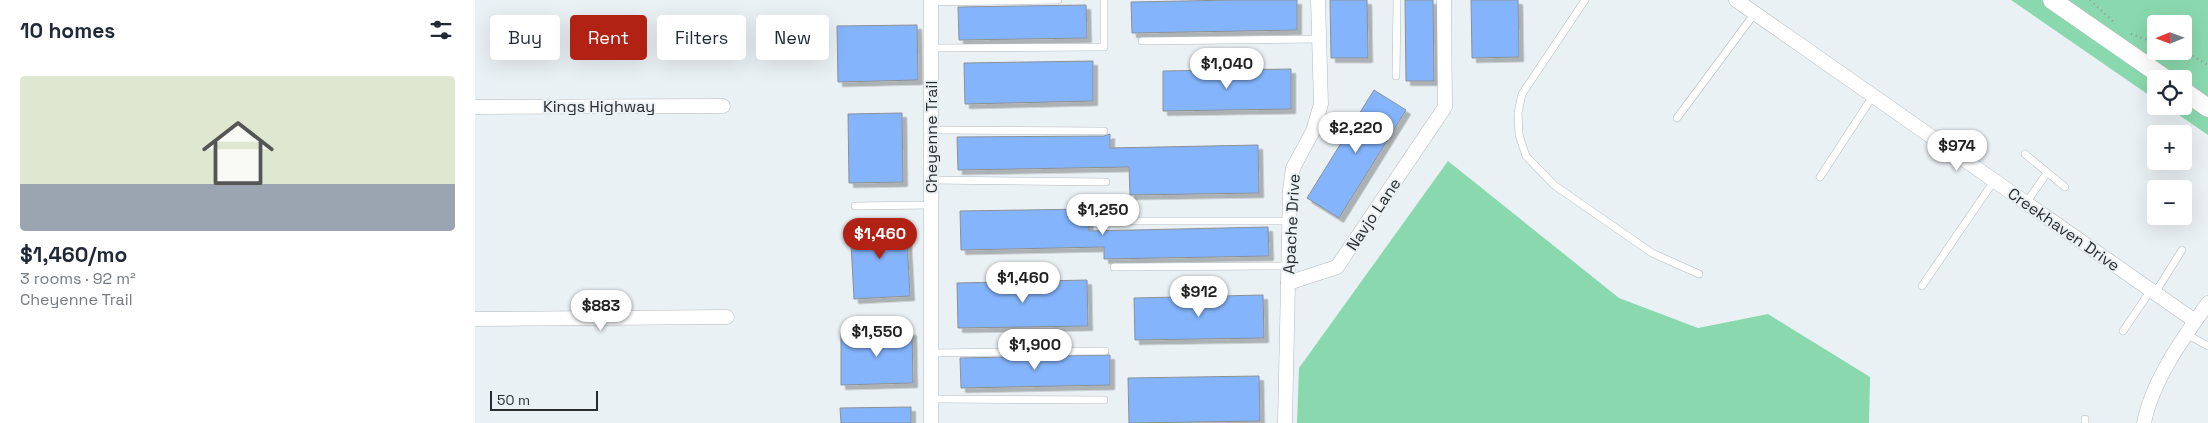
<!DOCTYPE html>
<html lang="en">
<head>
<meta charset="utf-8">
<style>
	:root { --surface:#fff; --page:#f6f6f7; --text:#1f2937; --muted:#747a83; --accent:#b12214 }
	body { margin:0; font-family:"Space Grotesk",sans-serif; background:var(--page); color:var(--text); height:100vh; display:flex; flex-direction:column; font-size:19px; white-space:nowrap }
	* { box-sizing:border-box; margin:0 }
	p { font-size:16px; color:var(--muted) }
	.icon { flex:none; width:28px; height:28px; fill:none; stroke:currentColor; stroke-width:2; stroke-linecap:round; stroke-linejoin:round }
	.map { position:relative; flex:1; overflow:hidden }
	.details { display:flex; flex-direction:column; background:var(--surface); width:475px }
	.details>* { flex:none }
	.top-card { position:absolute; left:15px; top:15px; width:475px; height:45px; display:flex; gap:10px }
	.needle { width:32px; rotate:269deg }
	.buttons { position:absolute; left:1672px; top:15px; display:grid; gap:10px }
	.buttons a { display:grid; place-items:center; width:45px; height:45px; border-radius:5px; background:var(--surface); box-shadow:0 5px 20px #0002; font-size:25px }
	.scale { position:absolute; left:15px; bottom:12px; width:108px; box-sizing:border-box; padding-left:5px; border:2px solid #292c2d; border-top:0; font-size:14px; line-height:18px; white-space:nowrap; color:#292c2d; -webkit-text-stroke:4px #eaf1f5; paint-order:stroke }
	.price { position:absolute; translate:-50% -42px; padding:0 11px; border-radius:18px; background:#fff; color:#222; font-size:16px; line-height:32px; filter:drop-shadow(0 1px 2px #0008) }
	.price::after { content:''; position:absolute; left:50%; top:30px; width:15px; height:11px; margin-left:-8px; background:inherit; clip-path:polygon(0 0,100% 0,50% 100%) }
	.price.selected { background:var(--accent); color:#fff }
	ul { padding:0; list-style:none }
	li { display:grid; align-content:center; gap:10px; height:265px; padding:0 20px }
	li span { display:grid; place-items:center; height:155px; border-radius:5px; color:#555 }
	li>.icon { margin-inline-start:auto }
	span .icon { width:90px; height:90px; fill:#fffc; stroke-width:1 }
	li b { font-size:21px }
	h2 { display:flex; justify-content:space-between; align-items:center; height:60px; padding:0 20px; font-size:21px }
	.chip { padding:0 18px; border-radius:5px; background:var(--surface); box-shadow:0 5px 20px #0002; font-size:18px; line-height:45px }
	.chip.selected { background:var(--accent); color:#fff }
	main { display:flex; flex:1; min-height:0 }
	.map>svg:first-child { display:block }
</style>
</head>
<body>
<main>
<section class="details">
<h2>10 homes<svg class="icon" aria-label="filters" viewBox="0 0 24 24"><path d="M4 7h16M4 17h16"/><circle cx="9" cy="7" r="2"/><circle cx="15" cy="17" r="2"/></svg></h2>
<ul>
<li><span style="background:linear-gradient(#dfe7d0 70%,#9aa5b1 0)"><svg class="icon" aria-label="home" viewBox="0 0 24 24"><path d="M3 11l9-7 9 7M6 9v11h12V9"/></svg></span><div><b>$1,460/mo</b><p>3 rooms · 92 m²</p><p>Cheyenne Trail</p></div></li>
</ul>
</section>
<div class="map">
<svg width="1733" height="423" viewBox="0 0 1733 423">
	<defs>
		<filter id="shadow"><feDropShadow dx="4.5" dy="4.5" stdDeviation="0" flood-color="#0004"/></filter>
	</defs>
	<rect width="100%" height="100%" fill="#eaf1f5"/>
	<!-- green -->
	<g fill="#8ad9ae" fill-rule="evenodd">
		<path d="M1536 0H1733V135L1691 106H1709V79H1681V100ZM1681 24H1709V51H1681Z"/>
		<path d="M973 161 1144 298 1223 328 1293 314 1395 377 1394 423H822L824 368Z"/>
	</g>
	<!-- building -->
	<g fill="#84b4fc" stroke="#8c9096" filter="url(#shadow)">
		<path d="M758 0H822V30L657 33 656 2Z"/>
		<path d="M855 0H892L893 58H856Z"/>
		<path d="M930 0H958L959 81H931Z"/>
		<path d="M996 0H1043L1044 57 997 58Z"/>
		<path d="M611 5 612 38 484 40 483 7Z"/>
		<path d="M442 25 443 80 363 82 362 26Z"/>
		<path d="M618 61V101L490 104 489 63Z"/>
		<path d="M816 69V109L688 111V71Z"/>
		<path d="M899 90 931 110 864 218 832 198Z"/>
		<path d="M427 113 428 182 374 183 373 114Z"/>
		<path d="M635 134V148L783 145 784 193 655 195 654 167 483 170 482 137 629 136Z"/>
		<path d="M613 209 614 231 793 227 794 256 629 259V247L486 250 485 211Z"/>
		<path d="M431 222 435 296 379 299 375 225Z"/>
		<path d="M612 280 613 326 483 328 482 283Z"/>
		<path d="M788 295 789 338 660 340 659 298Z"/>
		<path d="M437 331 438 383 366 385V332Z"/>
		<path d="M633 355H635V385L486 388 485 358Z"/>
		<path d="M784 376 785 421 654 423 653 378Z"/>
		<path d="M436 407V423H366L365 408Z"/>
	</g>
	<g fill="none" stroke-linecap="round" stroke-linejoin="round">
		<!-- service casing -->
		<g stroke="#b2b9bd" stroke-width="8">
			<g id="service">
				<path d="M1110 0 1047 94 1043 113 1044 135 1051 156 1079 185 1177 253 1224 274"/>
				<path d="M456 2 583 0"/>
				<path d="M667 41 844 39"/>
				<path d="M456 48 629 47V0"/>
				<path d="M921 76 922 0"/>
				<path d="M1202 118 1280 13"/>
				<path d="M456 130 629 131"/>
				<path d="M1550 154 1590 187"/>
				<path d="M1345 177 1398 96"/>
				<path d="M456 180 631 182"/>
				<path d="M1551 203 1572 173"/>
				<path d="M380 206 456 205"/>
				<path d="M639 221H814"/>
				<path d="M639 267 813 266"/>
				<path d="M1447 286 1519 181"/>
				<path d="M1680 293 1707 250"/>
				<path d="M1648 331 1676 290"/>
				<path d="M1711 334 1733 346"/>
				<path d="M456 353 630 351"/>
				<path d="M456 399 629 400"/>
				<path d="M1610 419V423"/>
			</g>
		</g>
		<!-- minor casing -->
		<g stroke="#b2b9bd" stroke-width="15">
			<g id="minor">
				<path d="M1261 0 1720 321"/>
				<path d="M0 107 248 106"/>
				<path d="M813 283 862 267 970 107 969 0"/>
				<path d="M0 319 252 317"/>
				<path d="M456 423V0"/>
				<path d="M810 423 815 190 818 168 838 131 846 104 843 0"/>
				<path d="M1669 423C1677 381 1708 338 1733 303"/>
			</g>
		</g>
		<!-- tertiary casing -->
		<g stroke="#b2b9bd" stroke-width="19">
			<g id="tertiary">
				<path d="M1577 0 1691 79"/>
				<path d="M1709 91 1733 108"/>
			</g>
		</g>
		<!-- path -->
		<g stroke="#949a9c" stroke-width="2.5" stroke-dasharray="1 4" stroke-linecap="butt">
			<path d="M1615 0 1640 23"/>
			<path d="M1656 34 1681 43"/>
			<path d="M1709 51 1733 65"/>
		</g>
		<!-- service -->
		<use href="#service" stroke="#fff" stroke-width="7"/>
		<!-- minor -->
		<use href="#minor" stroke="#fff" stroke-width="14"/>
		<!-- tertiary -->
		<use href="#tertiary" stroke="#fff" stroke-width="18"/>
	</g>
	<g text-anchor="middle" stroke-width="4" stroke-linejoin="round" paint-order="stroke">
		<!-- street labels -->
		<g font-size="16" fill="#292c2d" stroke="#eaf1f5">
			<text x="124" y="112">Kings Highway</text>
			<text transform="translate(456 137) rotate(-90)" y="6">Cheyenne Trail</text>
			<text transform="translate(898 214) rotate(-56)" y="6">Navjo Lane</text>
			<text transform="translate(816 224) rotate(-87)" y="6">Apache Drive</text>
			<text transform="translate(1589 229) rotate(35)" y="6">Creekhaven Drive</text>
		</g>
	</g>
</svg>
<div class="buttons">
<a><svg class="needle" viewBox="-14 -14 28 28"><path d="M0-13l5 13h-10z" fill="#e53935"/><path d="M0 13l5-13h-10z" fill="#747a83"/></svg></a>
<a><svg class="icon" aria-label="locate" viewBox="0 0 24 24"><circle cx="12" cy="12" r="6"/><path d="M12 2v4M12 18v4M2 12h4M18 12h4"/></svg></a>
<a>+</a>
<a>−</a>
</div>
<div class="scale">50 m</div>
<b class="price" style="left:752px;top:90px">$1,040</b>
<b class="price" style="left:881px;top:154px">$2,220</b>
<b class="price" style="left:1482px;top:172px">$974</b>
<b class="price" style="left:628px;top:236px">$1,250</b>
<b class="price selected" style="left:405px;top:260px">$1,460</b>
<b class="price" style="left:548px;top:304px">$1,460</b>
<b class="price" style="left:724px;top:318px">$912</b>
<b class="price" style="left:126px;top:332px">$883</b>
<b class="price" style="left:402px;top:358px">$1,550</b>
<b class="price" style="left:560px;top:371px">$1,900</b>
<div class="top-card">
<a class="chip">Buy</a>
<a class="chip selected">Rent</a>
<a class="chip">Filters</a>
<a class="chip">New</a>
</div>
</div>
</main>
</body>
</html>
